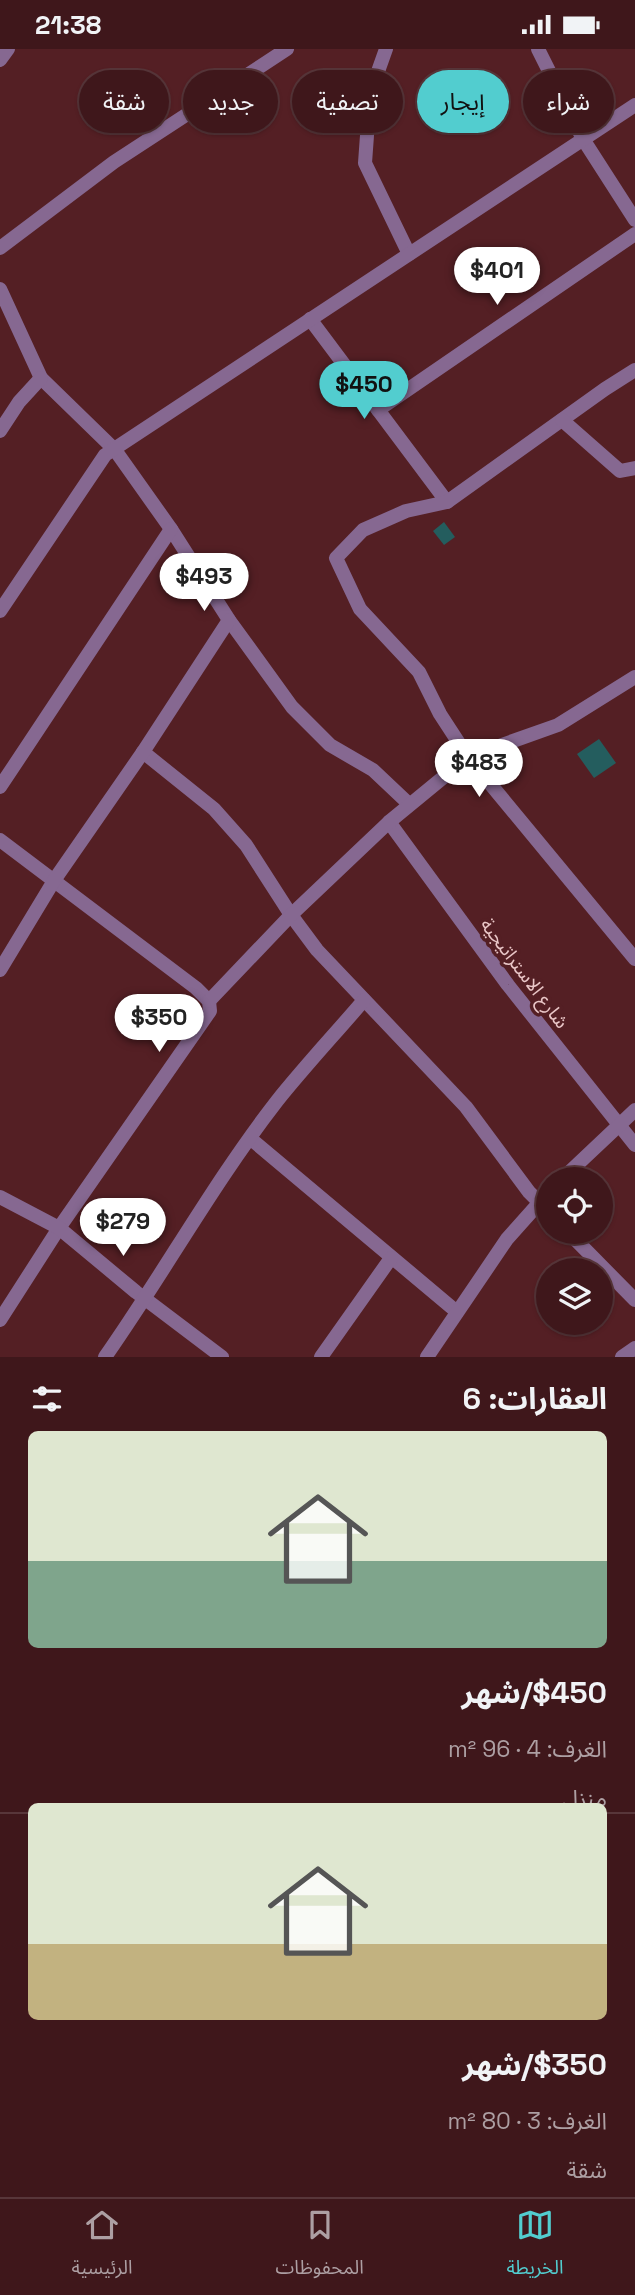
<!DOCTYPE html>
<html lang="ar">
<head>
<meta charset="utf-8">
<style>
	:root { --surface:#3f171b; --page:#462024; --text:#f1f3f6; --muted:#ad9fa3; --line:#58363a; --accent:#52cdcf }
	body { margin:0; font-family:"Space Grotesk","Noto Sans Arabic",sans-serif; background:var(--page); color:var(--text); direction:rtl; height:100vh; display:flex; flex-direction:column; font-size:26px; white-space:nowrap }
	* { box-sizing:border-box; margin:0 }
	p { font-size:23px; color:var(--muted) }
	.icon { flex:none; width:38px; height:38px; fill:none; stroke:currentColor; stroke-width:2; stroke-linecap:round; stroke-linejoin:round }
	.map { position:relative; height:1308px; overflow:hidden; direction:ltr }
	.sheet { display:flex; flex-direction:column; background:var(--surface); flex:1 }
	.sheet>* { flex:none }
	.top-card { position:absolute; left:21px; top:21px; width:593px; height:63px; direction:rtl; display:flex; gap:14px }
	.tools { position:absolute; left:536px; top:1118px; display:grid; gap:14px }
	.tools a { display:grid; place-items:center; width:77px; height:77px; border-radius:50%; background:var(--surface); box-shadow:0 2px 5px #0004,0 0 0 2px var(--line); font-size:35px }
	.price { position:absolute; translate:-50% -60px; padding:0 16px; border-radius:24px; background:#fff; color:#222; font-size:23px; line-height:46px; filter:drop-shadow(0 2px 4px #0008) }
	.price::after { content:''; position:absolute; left:50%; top:42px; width:21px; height:16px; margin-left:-10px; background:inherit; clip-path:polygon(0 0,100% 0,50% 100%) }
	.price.active { background:var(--accent); color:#111 }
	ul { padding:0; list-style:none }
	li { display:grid; align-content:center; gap:14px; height:371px; padding:0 28px }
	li+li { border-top:2px solid var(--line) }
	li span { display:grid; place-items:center; height:217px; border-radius:10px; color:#555 }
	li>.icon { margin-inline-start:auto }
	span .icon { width:126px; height:126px; fill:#fffc; stroke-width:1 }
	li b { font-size:30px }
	h2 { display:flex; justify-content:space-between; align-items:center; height:84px; padding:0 28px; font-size:30px }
	.chip { padding:0 24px; border-radius:32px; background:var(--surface); box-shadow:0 2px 5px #0004,0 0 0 2px var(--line); font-size:24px; line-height:63px }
	.chip.active { background:var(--accent); color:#111 }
	.status { display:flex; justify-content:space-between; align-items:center; height:49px; padding:0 35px; background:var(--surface); direction:ltr }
	.status svg { height:19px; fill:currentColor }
	.tab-bar { display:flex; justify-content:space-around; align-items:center; height:98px; border-top:2px solid var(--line); background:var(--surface); font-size:19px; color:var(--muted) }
	.tab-bar a { display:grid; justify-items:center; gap:4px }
	.tab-bar .active { color:var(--accent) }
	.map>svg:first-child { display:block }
</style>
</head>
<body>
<div class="status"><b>21:38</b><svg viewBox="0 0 49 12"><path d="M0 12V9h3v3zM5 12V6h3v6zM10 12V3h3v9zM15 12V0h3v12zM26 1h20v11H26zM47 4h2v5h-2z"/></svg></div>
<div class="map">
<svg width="635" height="1308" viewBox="0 0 635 1308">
	<rect width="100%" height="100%" fill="#541f24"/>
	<!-- building -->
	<g fill="#245d5e">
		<path d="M444 473 455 488 444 496 433 482Z"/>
		<path d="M599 690 616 714 594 729 577 705Z"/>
	</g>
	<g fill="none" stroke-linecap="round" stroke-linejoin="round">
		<!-- street -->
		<g stroke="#866891" stroke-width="14">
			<path d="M386 0 370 45 365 114 409 205"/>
			<path d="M538 0 583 90 635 171"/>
			<path d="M0 11 8 0"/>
			<path d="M0 199 114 113 287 0"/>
			<path d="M0 240 41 329 115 401 171 480 229 571 292 658 330 696 373 721 409 755"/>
			<path d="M310 270 447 453"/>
			<path d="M635 321 605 340 447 453 406 462 363 481 336 509 360 560 419 623 440 665 468 708 635 910"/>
			<path d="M378 361 635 185"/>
			<path d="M562 371 620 422 635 419"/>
			<path d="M0 382 19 353 41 329"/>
			<path d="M0 562 105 406 635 56"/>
			<path d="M143 703 214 760 246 796 291 866 317 901 466 1058 529 1143 548 1162"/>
			<path d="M0 738 171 480"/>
			<path d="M389 773 508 936 635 1096"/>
			<path d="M0 791 196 939 209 952 210 962 59 1179 0 1271"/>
			<path d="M0 921 55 830 143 703 229 571"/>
			<path d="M209 952 291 866 389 773 468 708 558 676 635 628"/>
			<path d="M251 1090 457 1263"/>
			<path d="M562 1130 635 1061"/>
			<path d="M0 1148 59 1179 136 1243 222 1308"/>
			<path d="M568 1183 635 1251"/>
			<path d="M105 1308C164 1224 214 1133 277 1052 305 1017 335 985 364 951"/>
			<path d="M321 1308 391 1209"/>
			<path d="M427 1308 507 1190 548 1144"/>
			<path d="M622 1308 635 1299"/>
		</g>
	</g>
	<g text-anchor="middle" stroke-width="7" stroke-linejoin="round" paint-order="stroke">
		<!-- street labels -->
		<g font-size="19" fill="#eac7c8" stroke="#541f24">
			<text transform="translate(525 924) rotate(53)" y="7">شارع الاستراتيجية</text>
		</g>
	</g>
</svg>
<div class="tools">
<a><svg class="icon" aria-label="locate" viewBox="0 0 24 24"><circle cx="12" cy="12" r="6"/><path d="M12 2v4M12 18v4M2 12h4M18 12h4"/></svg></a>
<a><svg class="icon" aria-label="layers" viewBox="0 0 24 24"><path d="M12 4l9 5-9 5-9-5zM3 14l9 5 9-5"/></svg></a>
</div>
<b class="price" style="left:497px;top:258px">$401</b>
<b class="price active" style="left:364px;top:372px">$450</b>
<b class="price" style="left:204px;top:564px">$493</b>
<b class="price" style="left:479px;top:750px">$483</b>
<b class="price" style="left:159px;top:1005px">$350</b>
<b class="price" style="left:123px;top:1209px">$279</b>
<div class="top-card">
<a class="chip">شراء</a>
<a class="chip active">إيجار</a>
<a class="chip">تصفية</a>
<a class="chip">جديد</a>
<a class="chip">شقة</a>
</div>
</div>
<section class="sheet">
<h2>العقارات: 6<svg class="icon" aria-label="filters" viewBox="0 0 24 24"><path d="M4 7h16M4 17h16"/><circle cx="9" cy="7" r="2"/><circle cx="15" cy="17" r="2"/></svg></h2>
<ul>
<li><span style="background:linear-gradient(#dfe7d0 60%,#7fa58c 0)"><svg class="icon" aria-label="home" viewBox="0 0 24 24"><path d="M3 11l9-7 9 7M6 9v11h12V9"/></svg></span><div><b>$450/شهر</b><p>الغرف: 4 · 96 m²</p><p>منزل</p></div></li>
<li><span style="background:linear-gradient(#dfe7d0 65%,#c2b280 0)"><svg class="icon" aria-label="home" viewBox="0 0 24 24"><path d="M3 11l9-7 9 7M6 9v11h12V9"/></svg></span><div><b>$350/شهر</b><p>الغرف: 3 · 80 m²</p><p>شقة</p></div></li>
</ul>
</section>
<nav class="tab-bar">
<a class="active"><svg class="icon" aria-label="map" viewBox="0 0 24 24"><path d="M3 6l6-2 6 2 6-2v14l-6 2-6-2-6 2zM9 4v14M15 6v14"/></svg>الخريطة</a>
<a><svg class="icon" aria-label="saved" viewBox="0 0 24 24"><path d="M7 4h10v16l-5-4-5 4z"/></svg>المحفوظات</a>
<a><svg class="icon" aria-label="home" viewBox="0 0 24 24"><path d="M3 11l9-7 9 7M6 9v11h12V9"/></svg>الرئيسية</a>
</nav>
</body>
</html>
